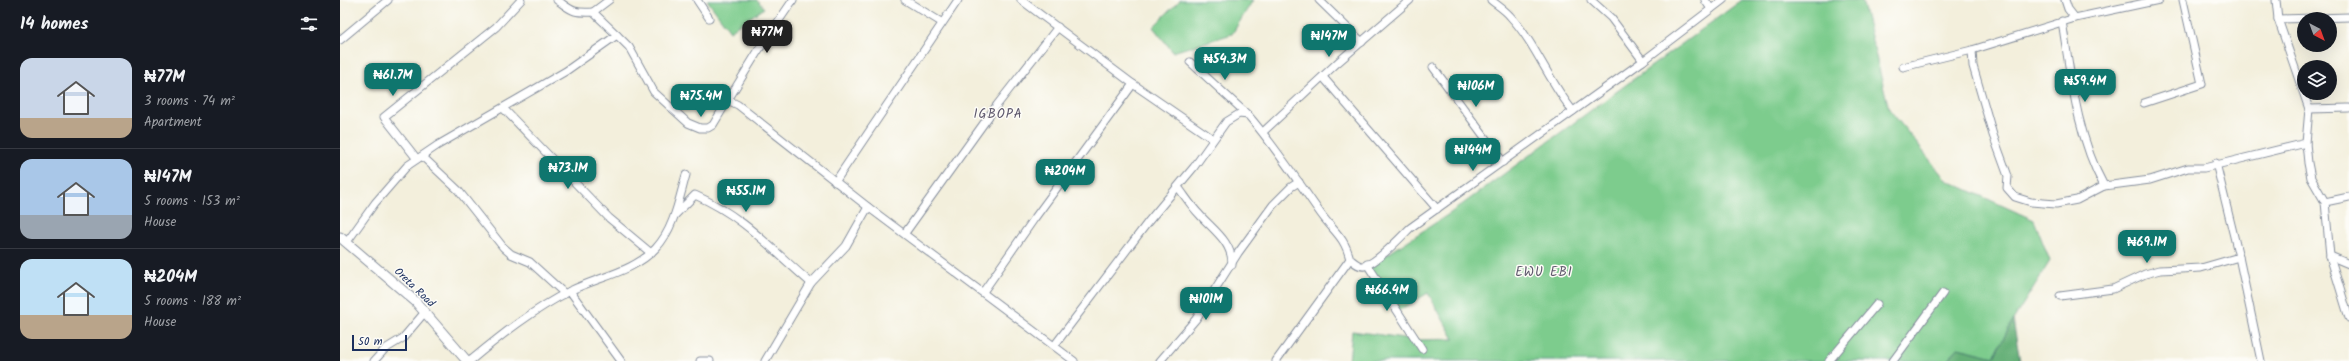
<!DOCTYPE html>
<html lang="en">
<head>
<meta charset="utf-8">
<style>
	:root { --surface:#171b24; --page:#20242c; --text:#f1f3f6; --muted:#9ea1a6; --line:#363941; --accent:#0f766e }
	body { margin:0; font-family:Kalam,sans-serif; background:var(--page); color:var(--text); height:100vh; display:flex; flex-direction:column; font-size:15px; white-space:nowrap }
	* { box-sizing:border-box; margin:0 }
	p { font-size:13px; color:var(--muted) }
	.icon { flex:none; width:22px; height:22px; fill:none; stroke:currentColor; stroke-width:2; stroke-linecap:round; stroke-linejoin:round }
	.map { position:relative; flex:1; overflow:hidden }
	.drawer { display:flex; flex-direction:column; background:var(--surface); width:340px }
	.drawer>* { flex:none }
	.needle { width:26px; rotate:139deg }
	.controls { position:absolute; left:1957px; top:12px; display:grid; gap:8px }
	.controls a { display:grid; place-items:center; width:40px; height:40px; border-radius:50%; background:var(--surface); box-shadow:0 4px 16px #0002; font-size:20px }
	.scale { position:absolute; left:12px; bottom:10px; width:55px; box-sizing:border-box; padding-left:4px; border:2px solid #1b2f5e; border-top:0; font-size:11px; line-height:14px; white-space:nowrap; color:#1b2f5e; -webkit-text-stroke:3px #fdfcf7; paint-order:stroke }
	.price { position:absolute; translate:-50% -34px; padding:0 9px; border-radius:8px; background:var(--accent); color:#fff; font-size:13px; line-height:26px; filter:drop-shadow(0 1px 2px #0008) }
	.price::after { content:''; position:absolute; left:50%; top:24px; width:12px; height:9px; margin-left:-6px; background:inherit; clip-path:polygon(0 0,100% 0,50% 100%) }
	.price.selected { background:#222; color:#fff }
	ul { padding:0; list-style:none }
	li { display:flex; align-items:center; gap:12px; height:100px; padding:0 20px }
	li+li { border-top:1px solid var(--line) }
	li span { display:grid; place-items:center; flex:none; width:112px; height:80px; border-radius:12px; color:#555 }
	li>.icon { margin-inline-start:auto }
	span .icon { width:48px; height:48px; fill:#fffc; stroke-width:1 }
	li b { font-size:17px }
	h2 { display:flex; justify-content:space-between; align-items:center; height:48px; padding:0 20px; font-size:17px }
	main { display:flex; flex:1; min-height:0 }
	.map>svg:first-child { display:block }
</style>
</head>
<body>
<main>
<section class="drawer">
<h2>14 homes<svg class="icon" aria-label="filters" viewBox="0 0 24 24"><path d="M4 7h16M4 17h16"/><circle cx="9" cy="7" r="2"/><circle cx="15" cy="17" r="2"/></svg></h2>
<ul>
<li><span style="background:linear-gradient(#c9d6e8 75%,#b9a48a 0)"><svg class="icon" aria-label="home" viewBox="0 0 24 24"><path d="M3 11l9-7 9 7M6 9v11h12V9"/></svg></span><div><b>₦77M</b><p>3 rooms · 74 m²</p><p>Apartment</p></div></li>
<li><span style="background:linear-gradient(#a9c7e8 70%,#9aa5b1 0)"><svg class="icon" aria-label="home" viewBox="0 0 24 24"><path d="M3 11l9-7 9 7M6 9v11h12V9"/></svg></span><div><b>₦147M</b><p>5 rooms · 153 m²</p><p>House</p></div></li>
<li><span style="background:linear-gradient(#bfe0f5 70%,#b9a48a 0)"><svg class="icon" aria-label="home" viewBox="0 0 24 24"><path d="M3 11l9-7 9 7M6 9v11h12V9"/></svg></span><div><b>₦204M</b><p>5 rooms · 188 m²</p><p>House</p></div></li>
</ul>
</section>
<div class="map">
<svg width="2009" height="361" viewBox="0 0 2009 361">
	<rect width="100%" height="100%" fill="#fdfcf7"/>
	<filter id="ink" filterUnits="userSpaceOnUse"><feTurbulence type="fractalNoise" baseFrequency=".025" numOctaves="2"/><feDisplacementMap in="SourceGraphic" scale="8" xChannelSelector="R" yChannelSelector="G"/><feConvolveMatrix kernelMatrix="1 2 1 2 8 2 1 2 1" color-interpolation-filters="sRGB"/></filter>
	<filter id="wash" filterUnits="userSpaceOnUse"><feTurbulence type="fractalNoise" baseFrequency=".012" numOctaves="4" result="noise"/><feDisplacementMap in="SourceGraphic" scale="16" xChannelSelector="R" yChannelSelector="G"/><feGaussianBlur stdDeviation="0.9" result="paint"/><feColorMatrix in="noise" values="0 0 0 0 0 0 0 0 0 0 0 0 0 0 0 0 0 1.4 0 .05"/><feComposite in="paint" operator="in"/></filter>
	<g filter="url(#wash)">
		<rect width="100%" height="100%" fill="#f3efdc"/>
		<!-- green -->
		<g fill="#7dcc8d" stroke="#4c7e76">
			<path d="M367 0H417L424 8 390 31Z"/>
			<path d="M840 0H913L892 34 833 52 813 27Z"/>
			<path d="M1402 0H1522L1549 109 1606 180 1694 220 1710 261 1673 320 1654 357 1618 348 1607 361H1009L1012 331 1079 340 1114 339 1088 293 1058 311 1023 270 1109 214Z"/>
		</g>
		<!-- forest -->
		<path fill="#66b078" stroke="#40706b" d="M1673 320 1680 361H1607L1618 348 1654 357Z"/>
	</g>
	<g filter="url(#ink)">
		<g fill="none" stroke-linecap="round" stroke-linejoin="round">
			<!-- minor casing -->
			<g stroke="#878f9d" stroke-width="9">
				<g id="minor">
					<path d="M217 0C233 11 232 13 253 12L277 35"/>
					<path d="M357 0 369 18"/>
					<path d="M565 0 601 22"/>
					<path d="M681 0 793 84 873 139"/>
					<path d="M979 0 1022 42"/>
					<path d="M1151 0C1157 5 1165 10 1170 16 1196 44 1209 82 1233 111"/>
					<path d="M1251 0 1271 18 1303 61"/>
					<path d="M1365 0 1371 9"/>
					<path d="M1725 0 1728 9 1735 18"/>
					<path d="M1936 0 1938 19 1969 109 1966 143 1968 163 1971 178 1985 202 1990 256 2009 318"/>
					<path d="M253 12 269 0"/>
					<path d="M1938 19 2009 17"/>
					<path d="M1722 21C1731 77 1737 136 1764 186"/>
					<path d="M0 40 48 0"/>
					<path d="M1632 50 1633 66 1653 135 1668 176 1667 188 1675 197 1691 202 1716 204 1737 200 1764 186 1810 180 1848 168H1864L1966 143"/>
					<path d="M850 62 908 115"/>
					<path d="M1093 67 1163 162"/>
					<path d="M1563 67 1632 50 1735 18 1819 0"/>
					<path d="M983 77 1097 209"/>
					<path d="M388 100 418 51 453 0"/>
					<path d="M1804 103 1862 84 1843 0"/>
					<path d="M163 108 269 218 311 253"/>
					<path d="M1969 109 2009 108"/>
					<path d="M923 132 997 63 1070 0"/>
					<path d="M83 157 118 190 163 247 171 254 190 262 225 294"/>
					<path d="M77 159 44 117 156 27 181 0"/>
					<path d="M1876 163 1899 257 1921 361"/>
					<path d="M495 182 618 0"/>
					<path d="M838 187C845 196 851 206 859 214 872 229 893 242 892 265"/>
					<path d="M1985 202 2009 197"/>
					<path d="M335 215 355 195C405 217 431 249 471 283"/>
					<path d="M565 233 657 105 718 27"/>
					<path d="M7 242 35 203 67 166 98 145 226 71 277 35 289 47 314 92 348 123 360 128H368L373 125 388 100 398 105 528 207 734 361"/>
					<path d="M1990 256 2009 264"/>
					<path d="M1027 264 1082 349"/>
					<path d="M230 291 281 361"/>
					<path d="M643 292 694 219 793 84"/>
					<path d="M1720 296 1773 289 1805 274 1820 270 1861 268 1899 257"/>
					<path d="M714 346 808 222 854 167 886 122 899 114 908 115C934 145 957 180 981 214 994 232 1004 236 1010 259"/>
					<path d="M34 361 45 349 63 338 85 312"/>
					<path d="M130 361C160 336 194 309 230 291 258 277 294 272 316 248 334 229 339 199 346 175"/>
					<path d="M360 361H370"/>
					<path d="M425 361 471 283 506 246 528 207"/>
					<path d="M820 361 856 319 898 253 933 205 951 187 959 182"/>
					<path d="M936 361 1010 259C1014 262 1019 267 1024 266 1037 263 1060 238 1070 228L1303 61 1383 0"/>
					<path d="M1489 361 1537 304"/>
					<path d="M1553 361 1603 293"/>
				</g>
			</g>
			<!-- tertiary casing -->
			<g stroke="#878f9d" stroke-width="11">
				<path id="tertiary" d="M0 237 75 301 127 361"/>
			</g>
			<!-- minor -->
			<use href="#minor" stroke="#fff" stroke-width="7"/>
			<!-- tertiary -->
			<use href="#tertiary" stroke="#fff" stroke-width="9"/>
		</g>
	</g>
	<g text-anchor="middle" stroke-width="3" stroke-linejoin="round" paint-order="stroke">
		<!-- street labels -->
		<g font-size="11" fill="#1b2f5e" stroke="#fdfcf7">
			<text transform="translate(75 287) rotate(44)" y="4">Oreta Road</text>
		</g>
		<!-- quarter labels -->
		<g font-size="13" letter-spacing="1" fill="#5e586c" stroke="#fdfcf7">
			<text x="658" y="118">IGBOPA</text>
			<text x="1204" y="276">EWU EBI</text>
		</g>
	</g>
</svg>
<div class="controls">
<a><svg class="needle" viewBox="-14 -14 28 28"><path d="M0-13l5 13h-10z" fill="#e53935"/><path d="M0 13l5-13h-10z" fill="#9ea1a6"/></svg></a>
<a><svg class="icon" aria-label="layers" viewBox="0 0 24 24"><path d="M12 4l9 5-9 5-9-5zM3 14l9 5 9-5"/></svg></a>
</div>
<div class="scale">50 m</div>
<b class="price selected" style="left:427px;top:54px">₦77M</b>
<b class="price" style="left:989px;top:58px">₦147M</b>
<b class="price" style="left:885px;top:81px">₦54.3M</b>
<b class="price" style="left:53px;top:97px">₦61.7M</b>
<b class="price" style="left:1745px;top:103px">₦59.4M</b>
<b class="price" style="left:1136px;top:108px">₦106M</b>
<b class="price" style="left:361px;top:118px">₦75.4M</b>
<b class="price" style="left:1133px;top:172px">₦144M</b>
<b class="price" style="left:228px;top:190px">₦73.1M</b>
<b class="price" style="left:725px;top:193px">₦204M</b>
<b class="price" style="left:406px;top:213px">₦55.1M</b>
<b class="price" style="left:1807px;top:264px">₦69.1M</b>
<b class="price" style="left:1047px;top:312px">₦66.4M</b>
<b class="price" style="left:866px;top:321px">₦101M</b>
</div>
</main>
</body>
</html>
